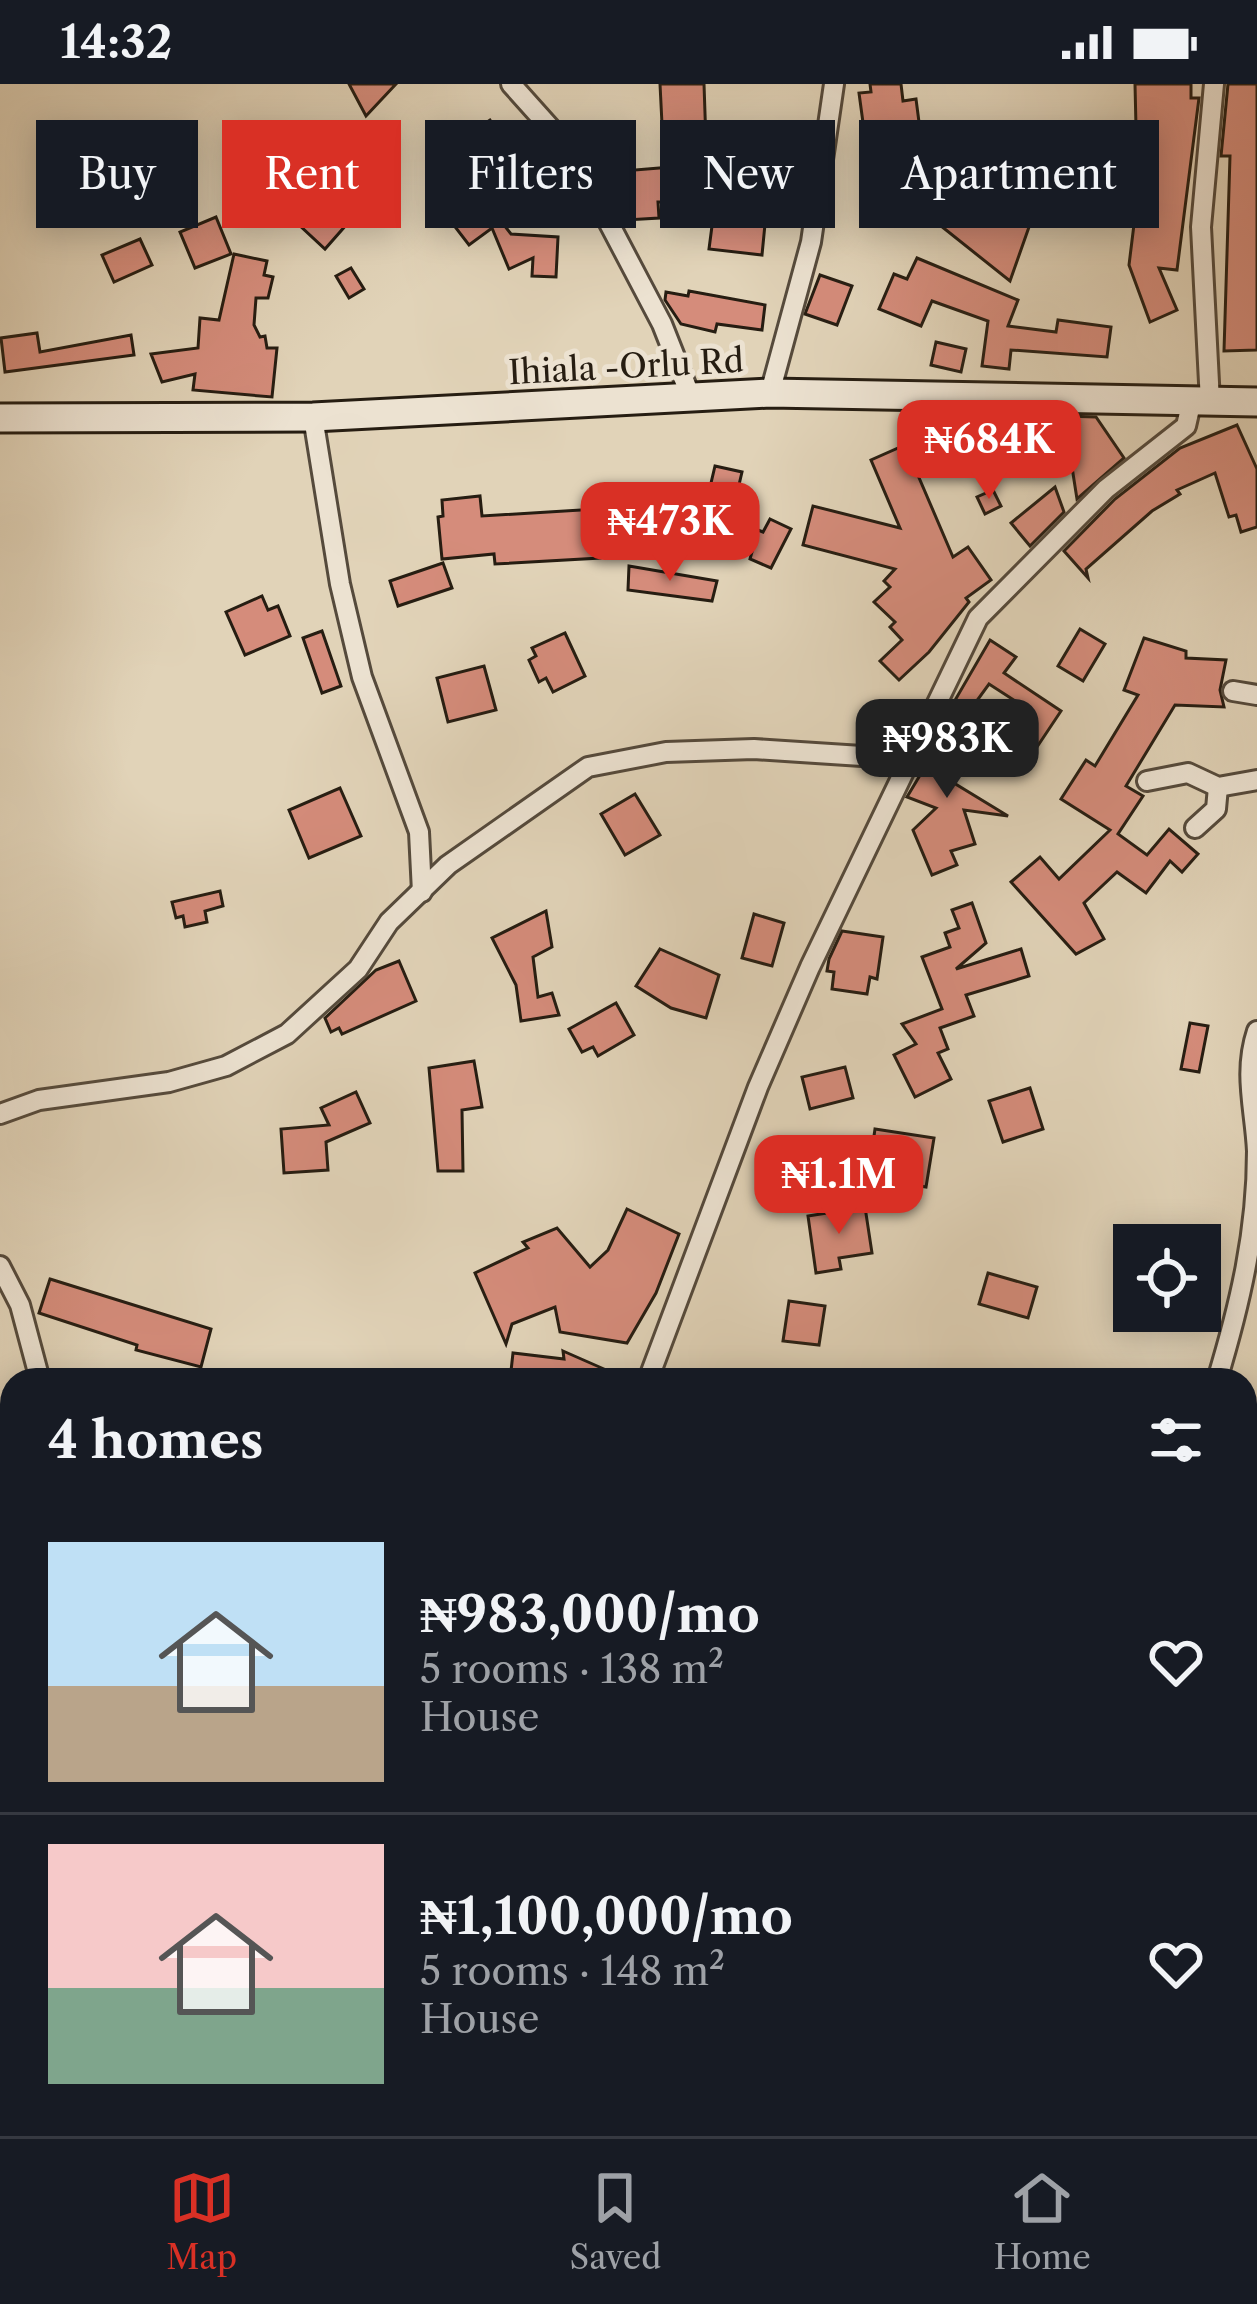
<!DOCTYPE html>
<html lang="en">
<head>
<meta charset="utf-8">
<style>
	:root { --surface:#171b24; --page:#20242c; --text:#f1f3f6; --muted:#9ea1a6; --line:#363941; --accent:#d93025 }
	body { margin:0; font-family:"Libre Caslon Text",serif; background:var(--page); color:var(--text); height:100vh; display:flex; flex-direction:column; font-size:45px; white-space:nowrap }
	* { box-sizing:border-box; margin:0 }
	p { font-size:39px; color:var(--muted) }
	.icon { flex:none; width:66px; height:66px; fill:none; stroke:currentColor; stroke-width:2; stroke-linecap:round; stroke-linejoin:round }
	.map { position:relative; flex:1; overflow:hidden }
	.panel { position:absolute; left:0px; top:1284px; width:1257px; height:768px; display:flex; flex-direction:column; background:var(--surface); border-radius:36px 36px 0 0; box-shadow:0 6px 30px #0003 }
	.panel>* { flex:none }
	.hud { position:absolute; left:36px; top:36px; width:1185px; height:108px; display:flex; gap:24px }
	.tools { position:absolute; left:1113px; top:1140px; display:grid; gap:24px }
	.tools a { display:grid; place-items:center; width:108px; height:108px; border-radius:0px; background:var(--surface); box-shadow:0 6px 30px #0003; font-size:60px }
	.price { position:absolute; translate:-50% -102px; padding:0 27px; border-radius:24px; background:var(--accent); color:#fff; font-size:39px; line-height:78px; filter:drop-shadow(0 3px 6px #0008) }
	.price::after { content:''; position:absolute; left:50%; top:72px; width:36px; height:27px; margin-left:-18px; background:inherit; clip-path:polygon(0 0,100% 0,50% 100%) }
	.price.on { background:#222; color:#fff }
	ul { padding:0; list-style:none }
	li { display:flex; align-items:center; gap:36px; height:300px; padding:0 48px }
	li+li { border-top:3px solid var(--line) }
	li span { display:grid; place-items:center; flex:none; width:336px; height:240px; border-radius:0px; color:#555 }
	li>.icon { margin-inline-start:auto }
	span .icon { width:144px; height:144px; fill:#fffc; stroke-width:1 }
	li b { font-size:51px }
	h2 { display:flex; justify-content:space-between; align-items:center; height:144px; padding:0 48px; font-size:51px }
	.pill { padding:0 42px; border-radius:0px; background:var(--surface); box-shadow:0 6px 30px #0003; font-size:42px; line-height:108px }
	.pill.on { background:var(--accent); color:#fff }
	.status { display:flex; justify-content:space-between; align-items:center; height:84px; padding:0 60px; background:var(--surface); direction:ltr }
	.status svg { height:33px; fill:currentColor }
	.dock { display:flex; justify-content:space-around; align-items:center; height:168px; border-top:3px solid var(--line); background:var(--surface); font-size:33px; color:var(--muted) }
	.dock a { display:grid; justify-items:center; gap:6px }
	.dock .on { color:var(--accent) }
	.map>svg:first-child { display:block }
</style>
</head>
<body>
<div class="status"><b>14:32</b><svg viewBox="0 0 49 12"><path d="M0 12V9h3v3zM5 12V6h3v6zM10 12V3h3v9zM15 12V0h3v12zM26 1h20v11H26zM47 4h2v5h-2z"/></svg></div>
<div class="map">
<svg width="1257" height="2052" viewBox="0 0 1257 2052">
	<rect width="100%" height="100%" fill="#e1d3b8"/>
	<filter id="stains"><feTurbulence type="fractalNoise" baseFrequency=".00167" numOctaves="4"/><feColorMatrix values="0 0 0 0 .2 0 0 0 0 .09 0 0 0 0 .02 0 0 0 .5 -.17"/></filter>
	<radialGradient id="worn" r=".72"><stop offset=".6" stop-color="#630" stop-opacity="0"/><stop offset="1" stop-color="#630" stop-opacity=".3"/></radialGradient>
	<!-- building -->
	<g fill="#d58c7b" stroke="#261d12" stroke-width="3">
		<path d="M349 0H396L366 32Z"/>
		<path d="M660 0H704L708 118H658L659 134 626 136 622 87 683 82 684 39 662 40Z"/>
		<path d="M870 0H901L903 17 916 15 919 38 864 46 859 9 871 8Z"/>
		<path d="M1135 0H1191V14H1199L1177 186 1159 184 1177 226 1150 238 1129 181 1146 43H1136Z"/>
		<path d="M1228 0H1257V266L1224 267 1230 72H1221Z"/>
		<path d="M490 36 510 64 475 87 456 59Z"/>
		<path d="M290 92 320 126 326 120 347 140 325 165 284 127 274 136 259 119Z"/>
		<path d="M468 94 511 150 558 153 556 193 532 192 533 174 509 185 492 144 469 161 436 118Z"/>
		<path d="M959 109 998 140 1008 127 1029 143 1010 197 936 138Z"/>
		<path d="M715 119 766 130 762 171 709 165Z"/>
		<path d="M216 133 231 170 195 184 180 148Z"/>
		<path d="M140 155 152 181 114 198 102 171Z"/>
		<path d="M234 170 267 177 264 191 273 193 268 214H256L254 241 260 253 265 252 267 264H277L272 313 193 306 195 290 162 298 151 270 198 264 200 234 219 236Z"/>
		<path d="M917 174 1018 216 1008 242 1056 248 1058 236 1111 243 1107 273 1011 266 1009 285 982 282 988 237 932 217 921 242 879 225 894 190 907 195Z"/>
		<path d="M351 184 364 205 349 214 336 192Z"/>
		<path d="M820 191 852 202 837 241 805 230Z"/>
		<path d="M689 207 765 221 762 246 717 240 715 248 681 240 665 216 666 208 688 212Z"/>
		<path d="M37 249 40 268 131 251 134 271 5 288 1 254Z"/>
		<path d="M936 258 966 265 961 288 931 281Z"/>
		<path d="M1064 332 1096 333 1124 374 1077 415Z"/>
		<path d="M1237 341 1257 385V443L1241 448 1236 431 1229 433 1215 389 1177 406 1180 410 1152 427 1086 485 1088 494 1064 467 1115 415 1180 364Z"/>
		<path d="M905 361 953 473 968 463 991 496 966 514 969 518 929 568 899 596 880 577 902 556 890 543 895 538 874 518 890 503 884 497 895 485 803 461 813 422 900 444 871 376Z"/>
		<path d="M715 382 742 388 734 422 707 416Z"/>
		<path d="M1055 403 1064 428 1030 462 1011 439Z"/>
		<path d="M993 406 1001 422 985 430 977 413Z"/>
		<path d="M480 412 482 432 597 425 600 474 495 480 494 470 442 475 438 433 443 432 442 416Z"/>
		<path d="M770 435 791 445 771 484 750 475 758 446 763 448Z"/>
		<path d="M443 479 452 504 398 522 390 497Z"/>
		<path d="M629 482 717 497 712 517 628 506Z"/>
		<path d="M262 512 268 526 278 522 290 552 245 571 226 528Z"/>
		<path d="M1080 545 1105 560 1083 597 1058 582Z"/>
		<path d="M322 547 341 602 322 609 303 554Z"/>
		<path d="M565 549 585 592 553 608 546 594 539 598 529 576 536 572 532 564Z"/>
		<path d="M1144 554 1186 567V574L1226 576 1220 606 1224 623 1175 621 1126 702 1143 712 1118 750 1147 771 1169 745 1198 770 1182 788 1170 777 1146 809 1117 788 1084 819 1104 855 1076 870 1011 798 1040 773 1059 795 1110 746 1061 715 1086 676 1095 682 1138 611 1124 606Z"/>
		<path d="M990 556 1016 573 1004 589 1061 627 1029 675 1000 655 1023 622 989 600 960 640 947 630Z"/>
		<path d="M484 582 496 626 448 638 437 594Z"/>
		<path d="M953 636 979 654 949 696 1008 732 964 726 975 760 951 767 957 781 932 791 913 746 936 724 907 713Z"/>
		<path d="M340 704 361 752 309 774 289 726Z"/>
		<path d="M635 710 660 751 625 771 601 730Z"/>
		<path d="M220 807 223 822 205 827 207 838 185 843 183 832 176 834 172 818Z"/>
		<path d="M972 819 986 859 956 885 1021 865 1029 892 966 911 974 932 940 944 948 965 938 969 951 995 915 1013 894 971 916 960 902 940 942 925 922 873 950 863 945 849 959 844 952 826Z"/>
		<path d="M546 827 552 863 533 873 538 913 552 909 559 931 521 937 516 901 492 854Z"/>
		<path d="M754 830 784 839 772 882 742 874Z"/>
		<path d="M842 847 883 853 877 895 870 893 867 910 832 905 834 888 827 887 829 875Z"/>
		<path d="M660 865 719 891 706 934 671 924 636 902Z"/>
		<path d="M399 877 416 917 342 950 339 944 331 948 325 934 376 886Z"/>
		<path d="M616 919 634 951 598 972 593 963 582 968 569 945Z"/>
		<path d="M1190 939 1208 942 1199 988 1181 985Z"/>
		<path d="M474 977 482 1023 462 1026 463 1087H438L429 984Z"/>
		<path d="M845 983 853 1014 810 1025 802 993Z"/>
		<path d="M1030 1004 1043 1045 1003 1058 989 1017Z"/>
		<path d="M356 1008 370 1039 326 1058 328 1086 284 1089 281 1045 329 1041 321 1024Z"/>
		<path d="M875 1045 934 1054 926 1103 868 1094Z"/>
		<path d="M865 1123 872 1169 839 1174 841 1185 816 1189 808 1132Z"/>
		<path d="M627 1125 679 1150 656 1209 627 1259 560 1248 555 1223 512 1240 506 1260 475 1189 528 1164 523 1158 557 1144 590 1183 608 1166Z"/>
		<path d="M988 1189 1037 1203 1028 1234 979 1220Z"/>
		<path d="M50 1195 211 1245 201 1283 136 1266 137 1261 39 1229Z"/>
		<path d="M789 1217 825 1222 819 1261 783 1257Z"/>
		<path d="M563 1267 629 1296H510L513 1269 564 1275Z"/>
	</g>
	<g fill="none" stroke-linecap="round" stroke-linejoin="round">
		<!-- minor casing -->
		<g stroke="#554a3c" stroke-width="24">
			<g id="minor">
				<path d="M511 0 571 67 662 240 692 316"/>
				<path d="M770 309 811 158 834 0"/>
				<path d="M1210 318 1201 143 1214 0"/>
				<path d="M313 333 340 500 362 593 419 748 422 808"/>
				<path d="M1233 607 1257 611"/>
				<path d="M1147 697 1188 689 1218 703 1257 696"/>
				<path d="M1195 744 1216 725 1218 703"/>
				<path d="M0 1030 39 1016 169 998 226 982 287 950 358 885 389 838 448 781 588 683 666 668 754 665 908 675"/>
				<path d="M0 1182 20 1221 40 1296"/>
				<path d="M648 1296 758 1003 810 883 978 534 1106 405 1186 342 1191 320"/>
				<path d="M1217 1296C1240 1220 1257 1148 1257 1067 1255 1025 1243 989 1257 947"/>
				<path d="M0 1488 12 1491"/>
				<path d="M0 1632 12 1625"/>
				<path d="M1245 1634 1257 1631"/>
				<path d="M159 2052 177 2040"/>
				<path d="M963 2052 970 2040"/>
			</g>
		</g>
		<!-- secondary casing -->
		<g stroke="#261d12" stroke-width="33">
			<path id="secondary" d="M0 334 313 333 770 309 1257 318"/>
		</g>
		<!-- minor -->
		<use href="#minor" stroke="#ece2d1" stroke-width="18"/>
		<!-- secondary -->
		<use href="#secondary" stroke="#ece2d1" stroke-width="27"/>
	</g>
	<g text-anchor="middle" stroke-width="10" stroke-linejoin="round" paint-order="stroke">
		<!-- street labels -->
		<g font-size="33" fill="#261d12" stroke="#ece2d1">
			<text transform="translate(626 282) rotate(-3)" y="12">Ihiala -Orlu Rd</text>
		</g>
	</g>
	<rect width="100%" height="100%" filter="url(#stains)"/>
	<rect width="100%" height="100%" fill="url(#worn)"/>
</svg>
<div class="tools">
<a><svg class="icon" aria-label="locate" viewBox="0 0 24 24"><circle cx="12" cy="12" r="6"/><path d="M12 2v4M12 18v4M2 12h4M18 12h4"/></svg></a>
</div>
<b class="price" style="left:989px;top:418px">₦684K</b>
<b class="price" style="left:670px;top:500px">₦473K</b>
<b class="price on" style="left:947px;top:717px">₦983K</b>
<b class="price" style="left:839px;top:1153px">₦1.1M</b>
<div class="hud">
<a class="pill">Buy</a>
<a class="pill on">Rent</a>
<a class="pill">Filters</a>
<a class="pill">New</a>
<a class="pill">Apartment</a>
</div>
<section class="panel">
<h2>4 homes<svg class="icon" aria-label="filters" viewBox="0 0 24 24"><path d="M4 7h16M4 17h16"/><circle cx="9" cy="7" r="2"/><circle cx="15" cy="17" r="2"/></svg></h2>
<ul>
<li><span style="background:linear-gradient(#bfe0f5 60%,#b9a48a 0)"><svg class="icon" aria-label="home" viewBox="0 0 24 24"><path d="M3 11l9-7 9 7M6 9v11h12V9"/></svg></span><div><b>₦983,000/mo</b><p>5 rooms · 138 m²</p><p>House</p></div><svg class="icon" aria-label="heart" viewBox="0 0 24 24"><path d="M12 20l-8-8c-3-5 5-10 8-4 3-6 11-1 8 4z"/></svg></li>
<li><span style="background:linear-gradient(#f6c9c9 60%,#7fa58c 0)"><svg class="icon" aria-label="home" viewBox="0 0 24 24"><path d="M3 11l9-7 9 7M6 9v11h12V9"/></svg></span><div><b>₦1,100,000/mo</b><p>5 rooms · 148 m²</p><p>House</p></div><svg class="icon" aria-label="heart" viewBox="0 0 24 24"><path d="M12 20l-8-8c-3-5 5-10 8-4 3-6 11-1 8 4z"/></svg></li>
</ul>
</section>
</div>
<nav class="dock">
<a class="on"><svg class="icon" aria-label="map" viewBox="0 0 24 24"><path d="M3 6l6-2 6 2 6-2v14l-6 2-6-2-6 2zM9 4v14M15 6v14"/></svg>Map</a>
<a><svg class="icon" aria-label="saved" viewBox="0 0 24 24"><path d="M7 4h10v16l-5-4-5 4z"/></svg>Saved</a>
<a><svg class="icon" aria-label="home" viewBox="0 0 24 24"><path d="M3 11l9-7 9 7M6 9v11h12V9"/></svg>Home</a>
</nav>
</body>
</html>
